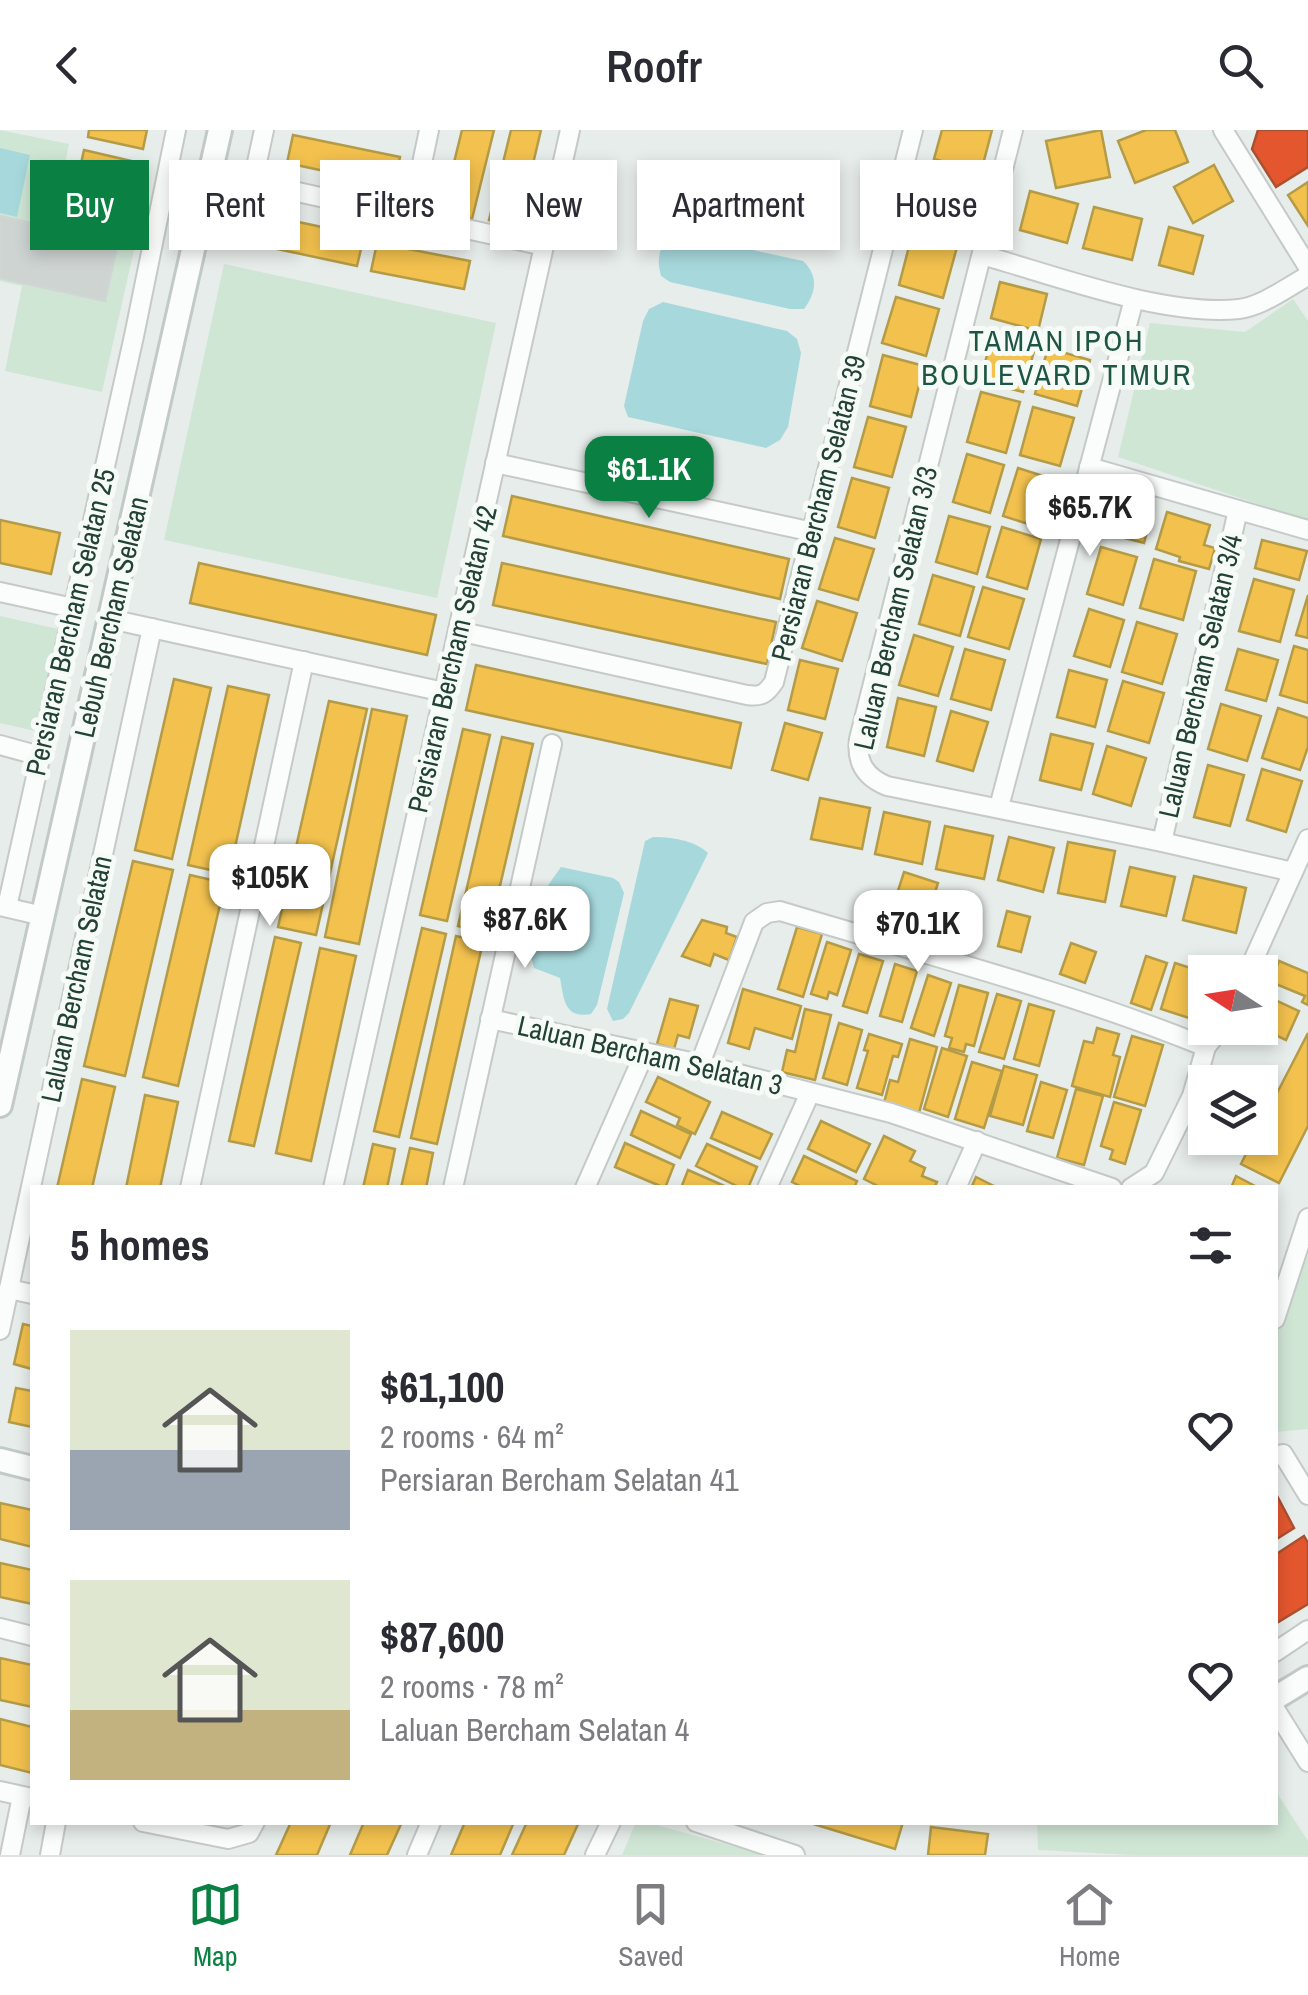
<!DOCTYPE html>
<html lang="en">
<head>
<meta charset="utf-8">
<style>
	:root { --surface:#fff; --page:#f7f7f7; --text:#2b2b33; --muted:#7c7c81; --line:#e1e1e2; --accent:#0b8043 }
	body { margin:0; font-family:"Archivo Narrow",sans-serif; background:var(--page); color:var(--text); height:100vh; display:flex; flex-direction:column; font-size:38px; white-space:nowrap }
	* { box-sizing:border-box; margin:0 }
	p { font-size:32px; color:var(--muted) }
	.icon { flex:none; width:55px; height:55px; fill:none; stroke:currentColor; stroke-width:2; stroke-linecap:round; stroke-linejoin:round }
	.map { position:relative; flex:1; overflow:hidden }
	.side { position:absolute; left:30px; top:1055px; width:1248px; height:640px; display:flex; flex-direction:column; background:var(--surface); border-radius:0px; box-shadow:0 5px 15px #0003 }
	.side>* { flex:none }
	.banner { position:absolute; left:30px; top:30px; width:1250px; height:90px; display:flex; gap:20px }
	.needle { width:65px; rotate:282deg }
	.buttons { position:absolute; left:1188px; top:825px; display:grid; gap:20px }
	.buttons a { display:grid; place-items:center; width:90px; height:90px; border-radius:0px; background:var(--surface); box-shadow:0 5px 15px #0003; font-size:50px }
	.price { position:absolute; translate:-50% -85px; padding:0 22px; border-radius:20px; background:#fff; color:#222; font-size:32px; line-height:65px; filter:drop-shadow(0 2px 5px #0008) }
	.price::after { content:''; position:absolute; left:50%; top:60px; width:30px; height:22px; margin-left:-15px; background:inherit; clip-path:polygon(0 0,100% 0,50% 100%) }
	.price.active { background:var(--accent); color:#fff }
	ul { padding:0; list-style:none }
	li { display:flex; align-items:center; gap:30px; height:250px; padding:0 40px }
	li span { display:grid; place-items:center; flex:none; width:280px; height:200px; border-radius:0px; color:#555 }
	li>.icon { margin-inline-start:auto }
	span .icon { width:120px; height:120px; fill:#fffc; stroke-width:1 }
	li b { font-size:42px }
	h2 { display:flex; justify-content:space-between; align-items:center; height:120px; padding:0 40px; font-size:42px }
	.chip { padding:0 35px; border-radius:0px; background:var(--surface); box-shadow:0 5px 15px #0003; font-size:35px; line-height:90px }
	.chip.active { background:var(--accent); color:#fff }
	header { display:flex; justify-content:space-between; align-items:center; height:130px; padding:0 40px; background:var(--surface); font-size:45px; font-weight:600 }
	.tabs { display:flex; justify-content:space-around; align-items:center; height:140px; border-top:2px solid var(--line); background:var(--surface); font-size:28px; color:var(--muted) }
	.tabs a { display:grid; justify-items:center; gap:5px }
	.tabs .active { color:var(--accent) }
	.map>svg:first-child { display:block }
</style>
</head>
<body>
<header><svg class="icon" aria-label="back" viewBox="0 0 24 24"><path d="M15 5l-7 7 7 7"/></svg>Roofr<svg class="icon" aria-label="search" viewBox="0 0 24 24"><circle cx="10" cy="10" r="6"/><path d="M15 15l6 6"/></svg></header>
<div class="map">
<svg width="1308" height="1725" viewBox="0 0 1308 1725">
	<rect width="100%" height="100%" fill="#e7edea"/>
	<!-- green -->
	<g fill="#d0e6d5">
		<path d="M0 0 69 14 53 90 136 111 102 262 5 241 22 156 0 151Z"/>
		<path d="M224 134 496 193 437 468 164 410Z"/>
		<path d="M1293 169 1308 191V391L1118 327 1150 193 1245 202Z"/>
		<path d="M0 486 58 499 35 601 0 593Z"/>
		<path d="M1308 1125V1299L1275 1302V1188Z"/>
		<path d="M1275 1660 1308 1711V1725H1133L1038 1720 1037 1693 1275 1692Z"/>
		<path d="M636 1692 649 1693 766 1725H622Z"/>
	</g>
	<!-- water -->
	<g fill="#a7d9dc">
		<path d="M0 18 30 25 17 87 0 83Z"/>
		<path d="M676 103 803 131C819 146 816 163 804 179H790L670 152 661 146C656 127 659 114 676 103Z"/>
		<path d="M663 172 787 201 797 209 801 223 788 297 780 310 766 318 628 287 624 276 643 191 649 179Z"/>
		<path d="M653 707C671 707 694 710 708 723L629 883 623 889 613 891 607 879 645 711Z"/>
		<path d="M561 737 613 748 619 752 624 763 597 875 591 884C564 889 564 869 560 848L534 838 531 827 549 754Z"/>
	</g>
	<!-- homes -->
	<g fill="#f2c14e" stroke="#b49b47" stroke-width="2.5">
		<path d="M89 0H147L143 19 88 7Z"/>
		<path d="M462 0H494L472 89 442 81Z"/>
		<path d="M511 0H541L518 97 489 90Z"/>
		<path d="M942 0H992L981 42 934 29Z"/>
		<path d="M1101 0 1110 47 1056 58 1046 11Z"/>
		<path d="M1146 0H1175L1188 32 1135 53 1118 11Z"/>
		<path d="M293 5 400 27 394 56 287 33Z"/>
		<path d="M84 20 140 33 131 74 75 61Z"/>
		<path d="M1214 35 1233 71 1193 93 1174 57Z"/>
		<path d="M932 44 972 55 958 105 918 94Z"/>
		<path d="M1308 52V96L1288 65Z"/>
		<path d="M1030 61 1078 74 1067 113 1020 100Z"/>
		<path d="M1094 77 1142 89 1132 130 1083 118Z"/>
		<path d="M275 87 364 106 357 136 268 117Z"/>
		<path d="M1169 97 1203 106 1193 144 1159 135Z"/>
		<path d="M912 105 957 117 943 168 899 155Z"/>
		<path d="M377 113 470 131 464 159 371 141Z"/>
		<path d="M1000 152 1047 164 1038 201 991 188Z"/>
		<path d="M896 167 939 179 926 226 882 213Z"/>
		<path d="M993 203 1036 214 1023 262 980 251Z"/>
		<path d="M1048 218 1090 230 1077 276 1035 264Z"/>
		<path d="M883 225 924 236 911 287 870 276Z"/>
		<path d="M981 262 1020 272 1006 323 967 312Z"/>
		<path d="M1033 277 1074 288 1060 336 1020 325Z"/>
		<path d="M868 287 906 297 892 347 854 337Z"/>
		<path d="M967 324 1004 335 990 383 953 372Z"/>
		<path d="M1018 338 1056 350 1041 398 1003 386Z"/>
		<path d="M852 348 889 358 875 408 838 397Z"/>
		<path d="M512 366 789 429 780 469 503 406Z"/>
		<path d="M1105 375 1151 387 1144 413 1098 401Z"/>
		<path d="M1167 382 1210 395 1204 415 1215 418 1209 439 1179 431 1180 427 1156 419Z"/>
		<path d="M949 386 990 397 977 444 936 432Z"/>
		<path d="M0 390 60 403 51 444 0 433Z"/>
		<path d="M1002 397 1041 409 1027 459 987 447Z"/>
		<path d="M835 408 874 419 858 470 819 459Z"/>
		<path d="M1262 410 1307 421 1299 450 1255 438Z"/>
		<path d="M1101 417 1137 427 1123 475 1087 464Z"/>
		<path d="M1154 429 1196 441 1183 490 1140 478Z"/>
		<path d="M199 433 436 485 427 525 190 473Z"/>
		<path d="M502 433 776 492 767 534 493 475Z"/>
		<path d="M933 445 974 457 960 506 919 494Z"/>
		<path d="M1254 449 1294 460 1280 512 1239 501Z"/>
		<path d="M983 457 1024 469 1009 519 968 507Z"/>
		<path d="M1308 465V508L1296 505Z"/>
		<path d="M817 471 857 483 842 531 802 518Z"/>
		<path d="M1089 479 1124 490 1110 537 1074 526Z"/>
		<path d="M1137 492 1177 504 1162 554 1122 542Z"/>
		<path d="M914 505 953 517 938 566 899 555Z"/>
		<path d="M1294 516 1308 520V573L1280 565Z"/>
		<path d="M965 519 1005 530 991 580 951 569Z"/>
		<path d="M1238 519 1278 530 1266 571 1226 560Z"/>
		<path d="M800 530 838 539 825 589 788 580Z"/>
		<path d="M476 535 741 593 731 638 466 580Z"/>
		<path d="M1069 540 1107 550 1095 597 1057 587Z"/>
		<path d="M174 549 211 558 172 729 135 720Z"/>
		<path d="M1123 551 1164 563 1149 613 1108 601Z"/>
		<path d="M228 556 269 565 229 744 188 735Z"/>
		<path d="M898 568 936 577 924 626 887 617Z"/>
		<path d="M329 571 367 579 316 805 278 797Z"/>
		<path d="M1221 574 1261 586 1247 631 1208 619Z"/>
		<path d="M1278 578 1308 588V617L1300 640 1262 628Z"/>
		<path d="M372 579 407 586 359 814 325 807Z"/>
		<path d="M951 581 988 592 973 641 937 631Z"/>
		<path d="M785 593 822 603 808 650 772 640Z"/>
		<path d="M463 599 490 605 447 791 420 785Z"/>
		<path d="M1051 604 1093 614 1081 660 1040 650Z"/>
		<path d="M502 607 533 614 489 803 458 796Z"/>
		<path d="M1107 616 1146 628 1131 676 1093 664Z"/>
		<path d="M1208 635 1244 645 1230 696 1194 687Z"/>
		<path d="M1262 639 1302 651 1286 702 1247 690Z"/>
		<path d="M820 668 870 678 862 719 811 709Z"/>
		<path d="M884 682 930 692 922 734 875 724Z"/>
		<path d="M945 696 993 706 984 749 936 739Z"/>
		<path d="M1009 707 1054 718 1043 762 998 750Z"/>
		<path d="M1068 712 1115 721 1105 772 1058 763Z"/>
		<path d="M133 731 173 740 125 946 84 936Z"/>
		<path d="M1130 737 1175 747 1166 786 1121 776Z"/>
		<path d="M904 742 938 753 921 806 887 795Z"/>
		<path d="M190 745 225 753 178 956 143 947Z"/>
		<path d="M1194 746 1246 758 1236 803 1183 790Z"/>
		<path d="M1007 781 1030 787 1021 822 998 816Z"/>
		<path d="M702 790 727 797 726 803 737 807 729 830 714 824 710 836 682 826Z"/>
		<path d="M797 797 822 804 803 867 778 859Z"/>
		<path d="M422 798 446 804 399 1007 374 1001Z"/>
		<path d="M456 806 483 812 437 1014 411 1008Z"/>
		<path d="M275 807 301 813 254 1016 229 1011Z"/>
		<path d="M827 812 851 820 837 865 829 862 827 869 811 864Z"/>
		<path d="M1071 813 1096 822 1085 853 1060 844Z"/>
		<path d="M320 818 356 826 311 1031 276 1023Z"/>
		<path d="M859 824 883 831 867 883 843 876Z"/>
		<path d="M1146 826 1167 833 1151 880 1131 873Z"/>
		<path d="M1279 831 1308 843V875L1302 872 1305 866 1271 852Z"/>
		<path d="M1175 833 1203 842 1189 888 1161 879Z"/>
		<path d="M895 834 917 841 902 892 880 886Z"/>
		<path d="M928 845 951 853 934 906 911 898Z"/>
		<path d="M959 855 988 863 974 916 966 914 964 922 949 918 952 908 945 906Z"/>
		<path d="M743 859 801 876 792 909 755 898 749 919 728 913Z"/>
		<path d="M1260 863 1299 881 1286 910 1260 898Z"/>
		<path d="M997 864 1021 871 1004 929 979 922Z"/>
		<path d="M670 869 698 876 689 908 678 905 674 919 657 914Z"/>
		<path d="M1029 874 1054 881 1039 936 1014 929Z"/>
		<path d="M805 879 831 885 815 950 782 942 787 920 795 922Z"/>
		<path d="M839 893 862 900 847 955 823 948Z"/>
		<path d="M1097 898 1119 904 1113 925 1120 927 1110 967 1072 956 1084 911 1093 913Z"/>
		<path d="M1308 903V996L1279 1053 1241 1034 1254 1008H1260V996Z"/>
		<path d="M869 904 902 914 898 927 893 926 882 965 857 958 868 921 864 920Z"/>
		<path d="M1132 906 1163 915 1145 976 1114 967Z"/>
		<path d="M910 909 937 917 919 983 884 973 890 950 898 952Z"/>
		<path d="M942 918 967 926 948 987 924 979Z"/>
		<path d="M972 932 1002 941 984 998 955 989Z"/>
		<path d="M1004 936 1037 945 1023 995 990 986Z"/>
		<path d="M1215 942 1238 952H1211Z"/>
		<path d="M658 947 710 972 695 1004 677 995 680 988 646 972Z"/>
		<path d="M82 949 115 957 92 1058H57Z"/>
		<path d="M1041 952 1067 960 1053 1008 1027 1001Z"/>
		<path d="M1076 959 1103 966 1084 1035 1057 1028Z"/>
		<path d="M145 965 178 972 160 1058H126Z"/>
		<path d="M1114 972 1141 980 1125 1034 1110 1029 1113 1020 1101 1016Z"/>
		<path d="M641 981 691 1004 680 1028 631 1005Z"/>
		<path d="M722 982 772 1004 760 1029 711 1008Z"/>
		<path d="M821 991 870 1014 856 1042 808 1019Z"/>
		<path d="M884 1006 915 1021 910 1031 925 1038 922 1046 937 1052 934 1058H882L864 1049Z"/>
		<path d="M625 1013 674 1035 665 1058 615 1037Z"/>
		<path d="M373 1014 395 1019 387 1058H363Z"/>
		<path d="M707 1014 757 1037 748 1058H741L696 1036Z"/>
		<path d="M410 1018 433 1023 426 1058H401Z"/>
		<path d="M804 1026 857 1051 854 1058H804L792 1052Z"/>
		<path d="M688 1040 729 1058H681Z"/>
		<path d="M1236 1046 1259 1058H1231Z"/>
		<path d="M976 1047 998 1058H971Z"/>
		<path d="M23 1194 32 1196V1239L14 1234Z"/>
		<path d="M16 1258 32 1261V1297L9 1292Z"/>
		<path d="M0 1373 32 1380V1417L0 1409Z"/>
		<path d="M0 1433 32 1440V1474L0 1467Z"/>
		<path d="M0 1528 32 1535V1577L0 1570Z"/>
		<path d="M0 1589 32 1597V1643L0 1635Z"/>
		<path d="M291 1692H331L317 1725H276Z"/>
		<path d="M364 1692H402L387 1725H350Z"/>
		<path d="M465 1692H514L500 1725H451Z"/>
		<path d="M527 1692H579L564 1725H512Z"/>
		<path d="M807 1692H903L895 1719Z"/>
		<path d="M931 1697 988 1704 985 1725H928Z"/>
	</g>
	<!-- shops -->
	<g fill="#e4572e" stroke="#aa5131" stroke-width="2.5">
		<path d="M1258 0H1308V37L1276 57 1252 19Z"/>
		<path d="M1275 1362 1294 1398 1275 1410Z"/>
		<path d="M1304 1406 1308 1413V1474L1275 1494V1425Z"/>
	</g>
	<!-- building -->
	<path fill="#ced4d1" stroke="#d0d6d3" stroke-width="2.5" d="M0 86 118 112 105 171 0 148Z"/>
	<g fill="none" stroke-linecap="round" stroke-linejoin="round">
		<!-- street casing -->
		<g stroke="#c4cac7" stroke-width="22">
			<g id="street">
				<path d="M1013 0 859 609C856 632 865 647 887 656L1162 712 1293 742"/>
				<path d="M1223 0 1308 137"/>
				<path d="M211 43 544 116"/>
				<path d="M253 51 264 0"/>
				<path d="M411 86 429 0"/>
				<path d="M982 125C1054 145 1164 187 1239 179 1263 176 1287 157 1308 146"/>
				<path d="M495 333 813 402"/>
				<path d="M1089 337 1308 400"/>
				<path d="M0 462 73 478"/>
				<path d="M110 489 444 562"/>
				<path d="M458 501 747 565C761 567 766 564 774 552L913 0"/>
				<path d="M0 615 40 626"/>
				<path d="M999 677 1134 169"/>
				<path d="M1162 712 1238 380"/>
				<path d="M0 776 43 786"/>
				<path d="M7 777 134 206 176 0"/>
				<path d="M1248 842 1308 709"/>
				<path d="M490 889 700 934 891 983 1112 1058"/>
				<path d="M700 934 754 792 767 783 780 781C923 824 1068 861 1206 917"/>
				<path d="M190 1058 304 531"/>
				<path d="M333 1058 570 0"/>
				<path d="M453 1058 552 614"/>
				<path d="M585 1058 645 922"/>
				<path d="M767 1058 810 963"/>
				<path d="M956 1058 977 1011"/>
				<path d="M1131 1058 1154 1043 1192 966 1206 917 1221 898"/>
				<path d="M9 1159 32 1164"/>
				<path d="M1275 1189 1308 1088"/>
				<path d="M0 1200 152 498"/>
				<path d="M1275 1326 1283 1324 1308 1365"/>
				<path d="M0 1498 32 1506"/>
				<path d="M1275 1522 1308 1500"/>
				<path d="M1275 1579 1308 1632"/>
				<path d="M0 1661 32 1668"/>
				<path d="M143 1692 228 1709 249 1703 255 1692"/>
				<path d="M696 1692 795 1725"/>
				<path d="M10 1725 22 1666"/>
				<path d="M50 1725 56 1692"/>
				<path d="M417 1725 431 1692"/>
				<path d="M595 1725 611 1692"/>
			</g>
		</g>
		<!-- secondary casing -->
		<g stroke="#c2cac7" stroke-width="28">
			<g id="secondary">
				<path d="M0 975 220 0"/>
				<path d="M0 1330 32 1338"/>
				<path d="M1275 1568 1308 1548"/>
			</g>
		</g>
		<!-- street -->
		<use href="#street" stroke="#fbfcfc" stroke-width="18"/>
		<!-- secondary -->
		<use href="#secondary" stroke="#fbfcfc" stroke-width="22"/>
	</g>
	<g text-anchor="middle" stroke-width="10" stroke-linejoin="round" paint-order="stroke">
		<!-- street labels -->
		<g font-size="28" fill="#234237" stroke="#f6fbf8">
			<text transform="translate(818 378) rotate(-76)" y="10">Persiaran Bercham Selatan 39</text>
			<text transform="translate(895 478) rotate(-77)" y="10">Laluan Bercham Selatan 3/3</text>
			<text transform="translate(111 487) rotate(-77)" y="10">Lebuh Bercham Selatan</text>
			<text transform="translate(70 492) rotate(-77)" y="10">Persiaran Bercham Selatan 25</text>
			<text transform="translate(452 529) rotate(-77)" y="10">Persiaran Bercham Selatan 42</text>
			<text transform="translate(1200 546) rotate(-77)" y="10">Laluan Bercham Selatan 3/4</text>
			<text transform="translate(76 849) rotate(-78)" y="10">Laluan Bercham Selatan</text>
			<text transform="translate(650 925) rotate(13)" y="10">Laluan Bercham Selatan 3</text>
		</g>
		<!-- neighbourhood labels -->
		<g font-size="30" letter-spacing="2.5" fill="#1d5644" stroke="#f6fbf8">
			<text x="1057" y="221">TAMAN IPOH<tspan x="1057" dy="34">BOULEVARD TIMUR</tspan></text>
		</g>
	</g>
</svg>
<div class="buttons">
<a><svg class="needle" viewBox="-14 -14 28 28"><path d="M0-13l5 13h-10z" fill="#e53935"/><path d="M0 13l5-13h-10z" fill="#7c7c81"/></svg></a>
<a><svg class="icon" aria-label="layers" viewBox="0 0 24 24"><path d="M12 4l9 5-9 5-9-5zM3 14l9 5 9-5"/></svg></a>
</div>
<b class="price active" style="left:649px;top:391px">$61.1K</b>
<b class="price" style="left:1090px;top:429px">$65.7K</b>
<b class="price" style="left:270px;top:799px">$105K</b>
<b class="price" style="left:525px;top:841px">$87.6K</b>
<b class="price" style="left:918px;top:845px">$70.1K</b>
<div class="banner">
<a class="chip active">Buy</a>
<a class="chip">Rent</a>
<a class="chip">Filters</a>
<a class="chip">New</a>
<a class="chip">Apartment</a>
<a class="chip">House</a>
</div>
<section class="side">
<h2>5 homes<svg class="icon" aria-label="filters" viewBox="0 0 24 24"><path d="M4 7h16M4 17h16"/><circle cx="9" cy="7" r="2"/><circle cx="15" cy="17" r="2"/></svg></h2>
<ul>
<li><span style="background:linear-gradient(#dfe7d0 60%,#9aa5b1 0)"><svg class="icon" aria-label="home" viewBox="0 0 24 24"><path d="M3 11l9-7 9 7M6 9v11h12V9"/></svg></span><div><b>$61,100</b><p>2 rooms · 64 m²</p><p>Persiaran Bercham Selatan 41</p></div><svg class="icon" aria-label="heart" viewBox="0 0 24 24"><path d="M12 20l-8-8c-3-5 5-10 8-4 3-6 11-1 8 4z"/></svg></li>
<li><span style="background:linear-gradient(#dfe7d0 65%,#c2b280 0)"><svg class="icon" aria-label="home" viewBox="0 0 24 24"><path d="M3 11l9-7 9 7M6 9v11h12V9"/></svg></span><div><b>$87,600</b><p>2 rooms · 78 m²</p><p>Laluan Bercham Selatan 4</p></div><svg class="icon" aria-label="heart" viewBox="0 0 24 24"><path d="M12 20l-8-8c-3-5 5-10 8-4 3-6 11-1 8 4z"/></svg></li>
</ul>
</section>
</div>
<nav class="tabs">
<a class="active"><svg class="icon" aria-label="map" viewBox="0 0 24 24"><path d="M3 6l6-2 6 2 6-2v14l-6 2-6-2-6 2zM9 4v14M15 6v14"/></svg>Map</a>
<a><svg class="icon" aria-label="saved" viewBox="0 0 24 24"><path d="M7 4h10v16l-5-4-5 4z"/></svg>Saved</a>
<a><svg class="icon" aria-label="home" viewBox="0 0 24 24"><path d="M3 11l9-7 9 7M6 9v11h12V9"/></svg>Home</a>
</nav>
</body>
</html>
